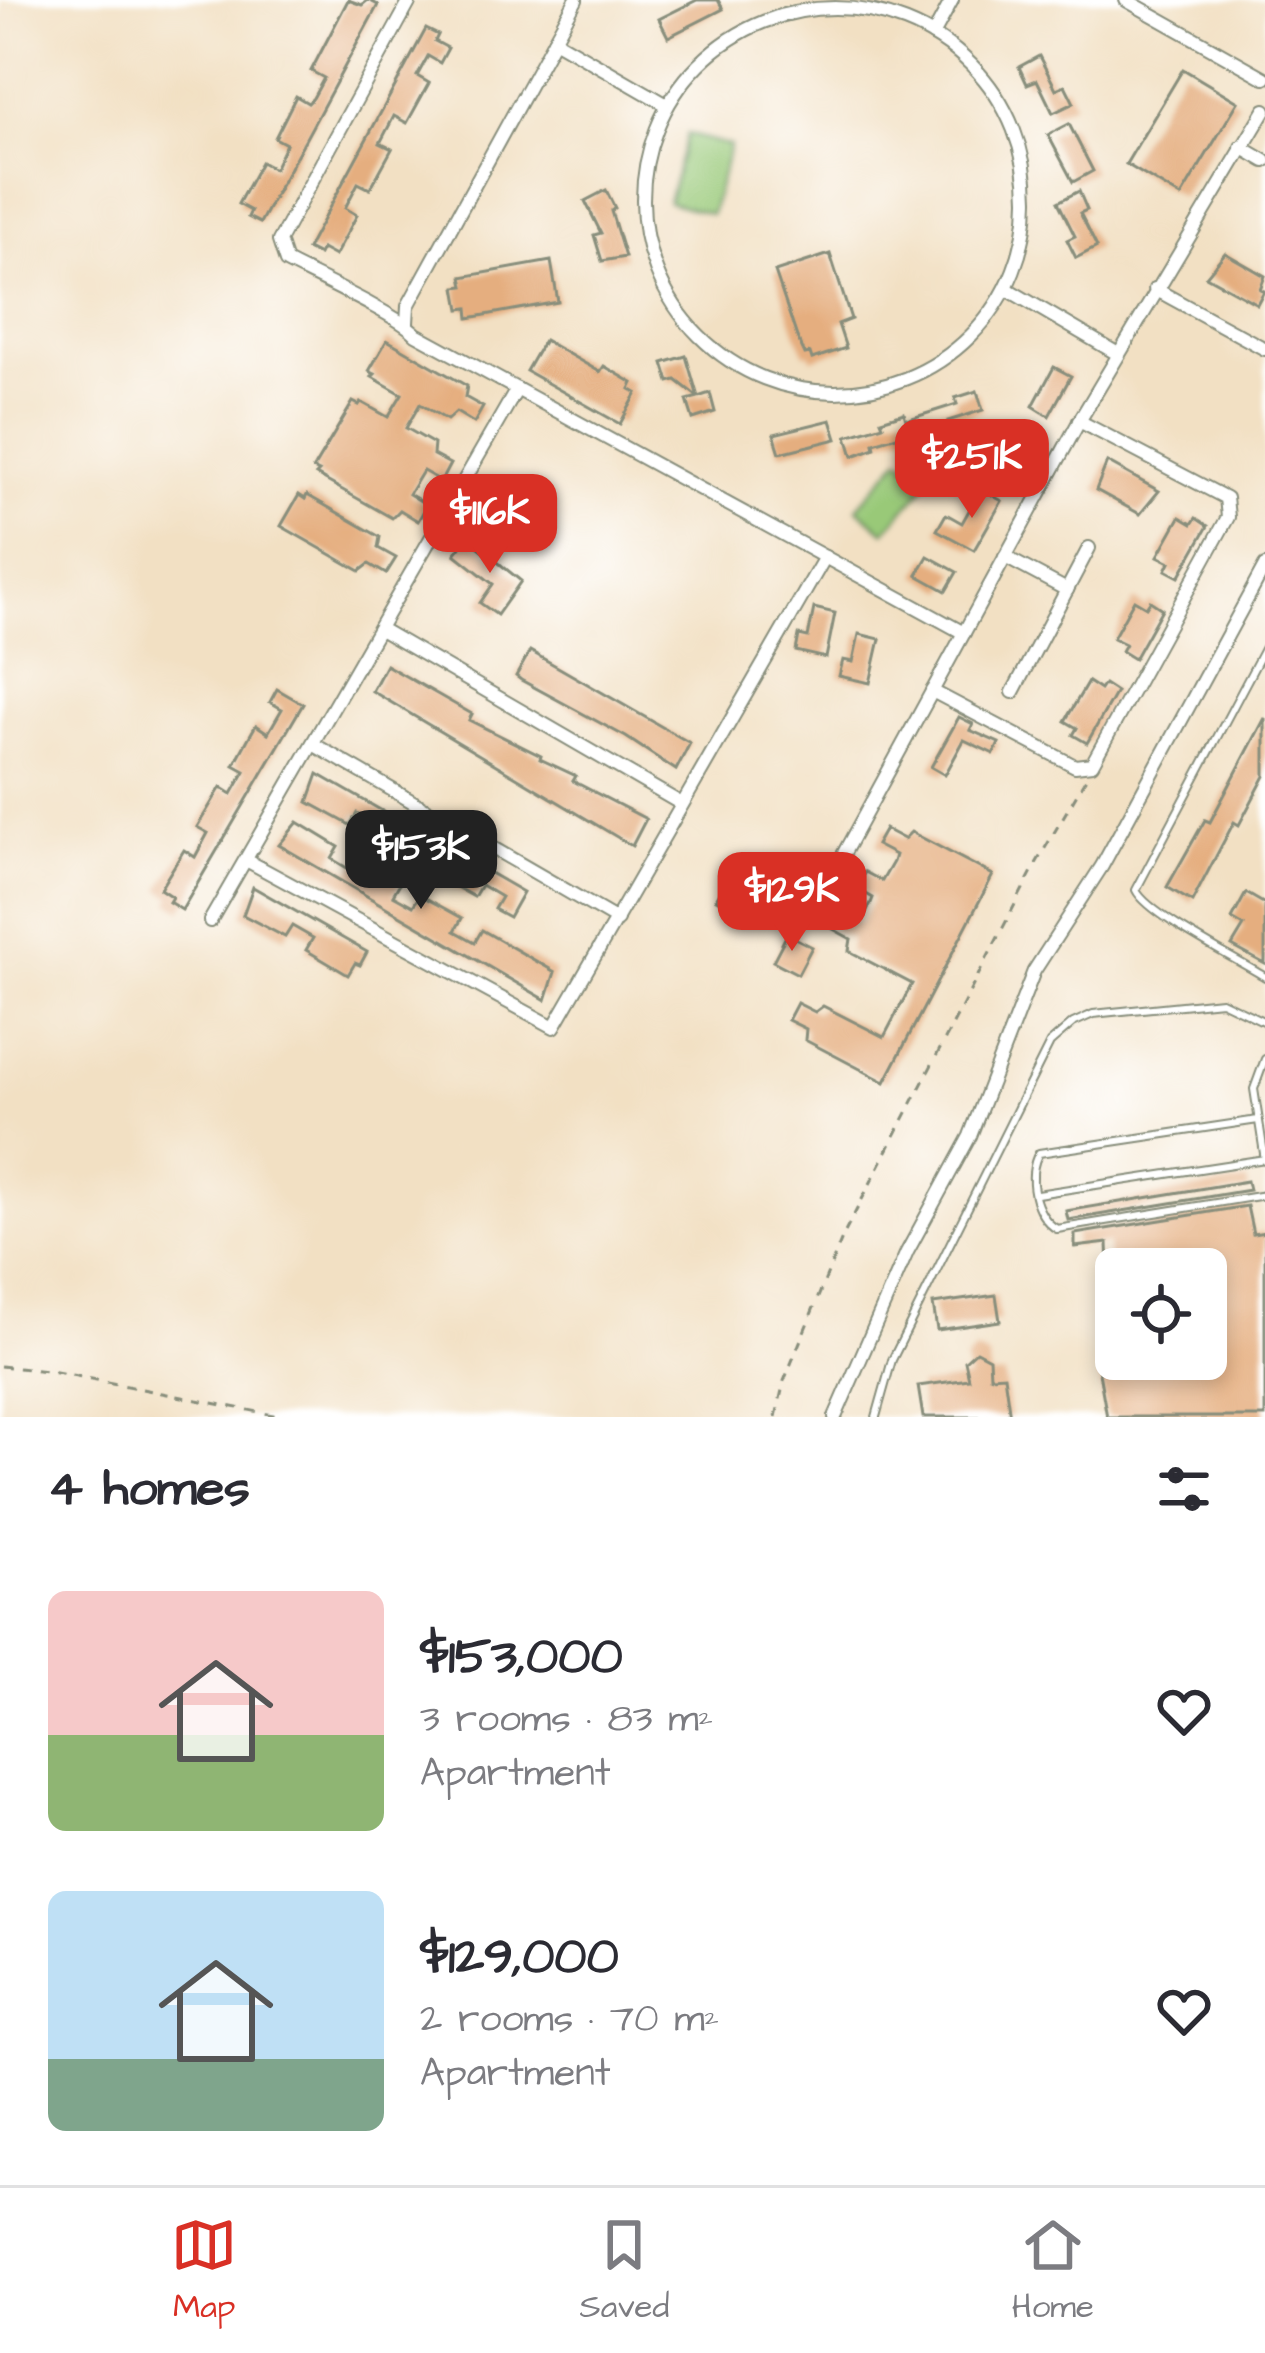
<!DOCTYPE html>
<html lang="en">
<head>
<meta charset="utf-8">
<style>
	:root { --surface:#fff; --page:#f2f2f3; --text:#2b2b33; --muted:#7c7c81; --line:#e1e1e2; --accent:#d93025 }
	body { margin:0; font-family:"Architects Daughter",sans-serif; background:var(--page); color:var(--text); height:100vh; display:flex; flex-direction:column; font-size:45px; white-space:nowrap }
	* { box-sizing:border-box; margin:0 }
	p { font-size:39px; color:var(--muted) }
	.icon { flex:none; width:66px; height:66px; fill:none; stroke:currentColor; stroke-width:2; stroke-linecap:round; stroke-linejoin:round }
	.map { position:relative; height:1417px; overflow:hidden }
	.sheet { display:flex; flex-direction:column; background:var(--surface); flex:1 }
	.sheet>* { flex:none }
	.controls { position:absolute; left:1095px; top:1248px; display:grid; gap:24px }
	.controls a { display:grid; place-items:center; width:132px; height:132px; border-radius:18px; background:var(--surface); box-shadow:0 6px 18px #0003; font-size:60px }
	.price { position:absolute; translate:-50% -102px; padding:0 27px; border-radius:24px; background:var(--accent); color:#fff; font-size:39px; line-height:78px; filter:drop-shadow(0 3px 6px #0008) }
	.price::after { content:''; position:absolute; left:50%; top:72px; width:36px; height:27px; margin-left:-18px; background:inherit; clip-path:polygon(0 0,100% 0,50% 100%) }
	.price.current { background:#222; color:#fff }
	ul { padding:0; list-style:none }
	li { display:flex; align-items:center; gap:36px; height:300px; padding:0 48px }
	li span { display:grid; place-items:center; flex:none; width:336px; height:240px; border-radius:18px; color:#555 }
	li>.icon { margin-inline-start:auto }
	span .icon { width:144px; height:144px; fill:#fffc; stroke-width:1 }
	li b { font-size:51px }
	h2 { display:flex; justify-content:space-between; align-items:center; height:144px; padding:0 48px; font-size:51px }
	.tab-bar { display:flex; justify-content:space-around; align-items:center; height:168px; border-top:3px solid var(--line); background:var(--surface); font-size:33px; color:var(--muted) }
	.tab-bar a { display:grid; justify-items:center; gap:6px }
	.tab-bar .current { color:var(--accent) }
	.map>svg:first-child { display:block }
</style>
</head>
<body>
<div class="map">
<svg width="1265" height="1417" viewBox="0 0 1265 1417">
	<rect width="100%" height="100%" fill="#fff"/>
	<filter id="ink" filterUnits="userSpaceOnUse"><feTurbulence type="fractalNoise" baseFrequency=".00833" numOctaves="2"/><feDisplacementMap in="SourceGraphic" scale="24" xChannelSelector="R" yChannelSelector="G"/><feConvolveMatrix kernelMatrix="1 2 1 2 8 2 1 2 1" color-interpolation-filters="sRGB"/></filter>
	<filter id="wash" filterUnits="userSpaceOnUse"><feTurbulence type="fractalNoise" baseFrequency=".004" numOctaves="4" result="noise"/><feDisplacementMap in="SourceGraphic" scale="48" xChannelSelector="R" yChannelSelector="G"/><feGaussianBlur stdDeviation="2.7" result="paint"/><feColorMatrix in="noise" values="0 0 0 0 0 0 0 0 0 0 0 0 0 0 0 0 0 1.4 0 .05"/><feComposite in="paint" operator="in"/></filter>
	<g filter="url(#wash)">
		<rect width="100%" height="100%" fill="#f2e0c3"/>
		<!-- pitch -->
		<g fill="#99c978" stroke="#5c8356" stroke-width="3">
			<path d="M687 134 730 146 711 214 668 202Z"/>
			<path d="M900 458 928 482 885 532 857 508Z"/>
		</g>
		<g id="blocks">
			<!-- building -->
			<g fill="#e5ae7f">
				<path d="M348 0 362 5 368 0 378 5 260 223 248 217 251 211 238 204 261 162 274 169 286 144 275 138 296 96 308 103 313 98 324 78 311 71Z"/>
				<path d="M697 0H718L723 9 668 37 659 19Z"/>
				<path d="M426 29 438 35 435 41 448 48 440 63 428 56 417 76 429 83 407 123 394 116 391 122 380 143 392 149 370 189 358 183 345 208 357 215 335 256 322 249 319 255 307 249Z"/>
				<path d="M1039 56 1056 89 1065 85 1074 103 1053 113 1037 80 1027 84 1019 67Z"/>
				<path d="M1183 69 1238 102 1181 197 1126 164Z"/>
				<path d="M1069 124 1093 171 1073 182 1048 135Z"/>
				<path d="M606 190 615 208 611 211 625 257 602 261 594 235 601 233 585 201Z"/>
				<path d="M1079 191 1087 210 1080 213 1097 247 1076 258 1067 240 1075 236 1058 202Z"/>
				<path d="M1225 253 1265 276 1260 289 1264 291 1257 304 1206 276Z"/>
				<path d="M830 254 851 319 838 324 846 348 812 359 810 353 805 354 797 337 775 272Z"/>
				<path d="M551 261 558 302 469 318 468 308 460 309 456 287 464 286 462 277Z"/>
				<path d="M387 340 467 386 465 397 483 407 474 423 456 412 447 420 420 404 406 428 434 444 433 455 450 464 441 481 423 471 409 494 427 505 418 521 400 510 392 518 316 475 319 472 313 469 353 402 359 405 361 402 388 417 402 394 372 377 375 374 369 371Z"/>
				<path d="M544 340 600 372 604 366 633 383 630 389 637 393 620 424 526 371Z"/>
				<path d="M686 356 698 397 710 393 715 412 693 419 687 400 698 397 676 380 669 382 663 363Z"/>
				<path d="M1054 367 1071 376 1049 416 1033 406Z"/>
				<path d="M977 391 983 410 948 421 950 427 928 434 926 427 874 443 875 448 853 456 847 436 883 425 881 420 904 413 906 420 957 404 955 398Z"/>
				<path d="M831 420 837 439 780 453 774 434Z"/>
				<path d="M1107 462 1159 491 1140 514 1096 490Z"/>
				<path d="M981 489 1002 501 974 550 937 530 946 514 962 523Z"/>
				<path d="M299 495 305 499 307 495 380 537 378 548 396 558 386 574 369 564 360 571 281 526Z"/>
				<path d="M1180 517 1192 524 1196 518 1208 526 1179 577 1166 570 1170 562 1158 556Z"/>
				<path d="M468 538 521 581 497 615 480 603 493 584 455 554Z"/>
				<path d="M928 556 957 572 946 591 917 575Z"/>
				<path d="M1134 600 1146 607 1150 601 1162 609 1134 659 1121 651 1125 644 1113 638Z"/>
				<path d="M814 608 835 613 826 658 796 651 799 635 808 637Z"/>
				<path d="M859 634 880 639 870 683 839 676 843 660 853 662Z"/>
				<path d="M530 651 690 743 676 770 626 737 521 680 516 676Z"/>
				<path d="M386 665 472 714 469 720 541 756 540 759 576 776 573 781 646 819 632 846 372 691Z"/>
				<path d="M1088 682 1100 690 1104 684 1116 692 1087 743 1073 735 1077 728 1065 721Z"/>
				<path d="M277 689 303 704 182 910 169 902 172 897 160 889 184 850 195 857 208 833 197 827 221 787 232 794 245 771 234 765 248 739 256 725 268 733 282 709 270 702Z"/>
				<path d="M959 717 973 724 970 730 999 743 994 754 964 740 945 775 931 767Z"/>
				<path d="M1265 718V776L1239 825 1234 822 1192 902 1167 887 1205 820 1210 822Z"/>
				<path d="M318 774 523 892 509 917 494 909 501 897 481 885 474 897 431 873 438 861 418 849 411 861 371 837 378 824 357 813 350 825 308 802Z"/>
				<path d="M298 822 339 847 332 859 352 871 359 859 400 883 393 895 413 906 420 895 462 918 455 931 475 942 482 930 555 972 546 1000 279 845Z"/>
				<path d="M885 829 904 839 911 832 993 875 885 1082 805 1040 806 1029 788 1020 797 1003 815 1012 823 1006 884 1037 912 984 849 951 851 939 833 929 842 913 860 923 871 903 873 898 856 888 865 872 882 881 893 862 895 855 876 845Z"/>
				<path d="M726 882 765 903 755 920 716 899Z"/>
				<path d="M253 887 367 952 360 965 355 963 348 975 306 950 313 938 292 926 285 937 243 915Z"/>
				<path d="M1246 893 1265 904V964L1232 946 1244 926 1232 919Z"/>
				<path d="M787 934 812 947 798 974 773 961Z"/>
				<path d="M1247 1181 1249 1190 1068 1220 1066 1211Z"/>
				<path d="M1247 1206 1253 1234 1265 1232V1417H1107L1096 1356 1116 1311V1359H1206V1269H1109L1108 1243 1075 1247V1234Z"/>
				<path d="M996 1295 1000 1321 937 1330 933 1304Z"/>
				<path d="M976 1351 989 1358 990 1376 1004 1375 1010 1417H923L918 1386 969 1379 965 1361Z"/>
			</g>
		</g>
	</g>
	<g filter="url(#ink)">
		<use href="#blocks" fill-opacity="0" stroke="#888e7c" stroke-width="3"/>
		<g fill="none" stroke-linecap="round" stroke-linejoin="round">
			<!-- service casing -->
			<g stroke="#888e7c" stroke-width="10">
				<g id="service">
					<path d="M1265 647 1136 890C1147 914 1238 960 1265 977"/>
					<path d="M1258 1120 1039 1153C1026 1174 1034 1217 1057 1229L1265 1195"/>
					<path d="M1265 1160 1254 1089 1265 1059"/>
					<path d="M1037 1194 1265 1159"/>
					<path d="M876 1417 892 1360 1050 1043 1073 1023 1093 1014 1221 1001 1265 1022"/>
				</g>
			</g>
			<!-- minor casing -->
			<g stroke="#888e7c" stroke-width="16">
				<g id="minor">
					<path d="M1126 0 1265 78"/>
					<path d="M409 3 279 241 286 262C313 276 400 316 416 334L964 633"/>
					<circle cx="835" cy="200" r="192"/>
					<path d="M933 35 952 0"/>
					<path d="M554 40 667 105"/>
					<path d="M1241 147 1265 161"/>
					<path d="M1007 289 1118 354"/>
					<path d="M1155 289 1265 349"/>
					<path d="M407 323 408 306 576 0"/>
					<path d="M1005 557 1067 590"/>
					<path d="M380 629 680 803"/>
					<path d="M932 691 1075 766 1092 764 1228 517 1226 498 1079 421"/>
					<path d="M1013 692 1089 548"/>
					<path d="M313 744 617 920"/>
					<path d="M246 860 554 1027 825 557"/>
					<path d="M814 908 1081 418 1265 110"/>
					<path d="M210 921 517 389"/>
					<path d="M835 1417 907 1252 970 1136 1034 971 1102 866 1265 566"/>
				</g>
			</g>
			<!-- path -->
			<g stroke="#888e7c" stroke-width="3" stroke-dasharray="9 9" stroke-linecap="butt">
				<path d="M0 1366 56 1372 284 1417"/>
				<path d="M776 1417 784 1381 843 1236 1037 862 1086 778"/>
			</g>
			<!-- service -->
			<use href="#service" stroke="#fff" stroke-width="6"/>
			<!-- minor -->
			<use href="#minor" stroke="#fff" stroke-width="12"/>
		</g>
	</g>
</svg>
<div class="controls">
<a><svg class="icon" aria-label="locate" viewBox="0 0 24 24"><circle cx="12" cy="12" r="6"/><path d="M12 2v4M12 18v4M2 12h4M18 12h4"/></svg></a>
</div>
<b class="price" style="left:972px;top:521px">$251K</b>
<b class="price" style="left:490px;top:576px">$116K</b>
<b class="price current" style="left:421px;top:912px">$153K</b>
<b class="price" style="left:792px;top:954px">$129K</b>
</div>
<section class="sheet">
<h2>4 homes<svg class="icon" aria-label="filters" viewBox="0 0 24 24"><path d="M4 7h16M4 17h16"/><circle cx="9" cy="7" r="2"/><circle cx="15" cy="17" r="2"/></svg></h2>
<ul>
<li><span style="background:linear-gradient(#f6c9c9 60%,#8fb573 0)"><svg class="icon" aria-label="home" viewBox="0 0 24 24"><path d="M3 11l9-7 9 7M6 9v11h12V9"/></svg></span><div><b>$153,000</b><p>3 rooms · 83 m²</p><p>Apartment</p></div><svg class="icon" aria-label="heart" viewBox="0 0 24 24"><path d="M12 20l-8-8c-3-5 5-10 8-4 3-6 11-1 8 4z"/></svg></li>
<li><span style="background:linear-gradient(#bfe0f5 70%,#7fa58c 0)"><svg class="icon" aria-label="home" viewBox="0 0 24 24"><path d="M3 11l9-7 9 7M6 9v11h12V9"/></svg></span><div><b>$129,000</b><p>2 rooms · 70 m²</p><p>Apartment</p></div><svg class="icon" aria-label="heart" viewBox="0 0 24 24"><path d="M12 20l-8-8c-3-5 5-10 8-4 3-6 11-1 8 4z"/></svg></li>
</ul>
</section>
<nav class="tab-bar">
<a class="current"><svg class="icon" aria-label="map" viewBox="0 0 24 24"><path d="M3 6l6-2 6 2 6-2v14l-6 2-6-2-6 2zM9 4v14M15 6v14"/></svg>Map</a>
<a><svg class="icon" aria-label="saved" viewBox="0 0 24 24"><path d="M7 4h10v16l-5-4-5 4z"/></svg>Saved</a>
<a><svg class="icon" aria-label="home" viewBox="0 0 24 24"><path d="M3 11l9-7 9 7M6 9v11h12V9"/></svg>Home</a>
</nav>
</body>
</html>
